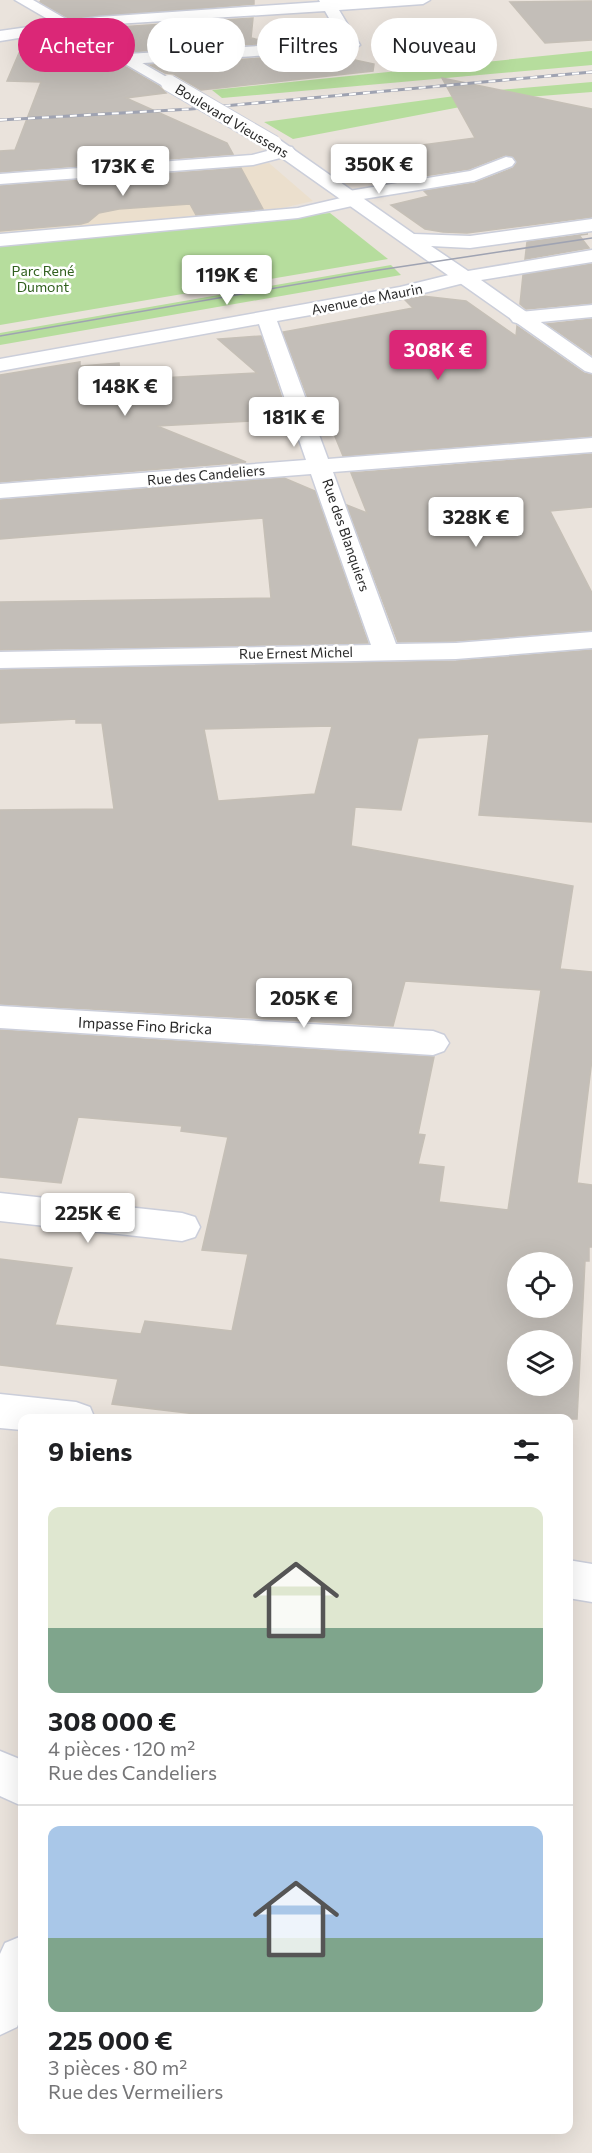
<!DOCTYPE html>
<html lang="fr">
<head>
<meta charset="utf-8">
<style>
	:root { --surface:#fff; --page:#f2f2f2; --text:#202124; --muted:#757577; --line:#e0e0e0; --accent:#db2777 }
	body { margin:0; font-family:Commissioner,sans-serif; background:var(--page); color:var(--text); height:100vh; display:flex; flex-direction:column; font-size:22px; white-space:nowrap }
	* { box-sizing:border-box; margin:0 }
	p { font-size:20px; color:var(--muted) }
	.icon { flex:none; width:33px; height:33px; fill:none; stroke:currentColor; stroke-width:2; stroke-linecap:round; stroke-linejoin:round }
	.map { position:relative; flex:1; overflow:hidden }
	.sheet { position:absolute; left:18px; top:1414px; width:555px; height:720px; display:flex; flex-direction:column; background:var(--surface); border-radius:12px; box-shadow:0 6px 24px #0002 }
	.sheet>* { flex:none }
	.top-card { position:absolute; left:18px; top:18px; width:556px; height:54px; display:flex; gap:12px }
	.controls { position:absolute; left:507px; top:1252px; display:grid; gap:12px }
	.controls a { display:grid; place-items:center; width:66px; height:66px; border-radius:50%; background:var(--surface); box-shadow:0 6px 24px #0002; font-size:30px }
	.price { position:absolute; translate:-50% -51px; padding:0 14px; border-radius:6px; background:#fff; color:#222; font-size:20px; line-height:39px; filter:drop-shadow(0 2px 3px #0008) }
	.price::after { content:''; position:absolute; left:50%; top:36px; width:18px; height:14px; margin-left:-9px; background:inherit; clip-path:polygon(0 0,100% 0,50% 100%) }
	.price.active { background:var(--accent); color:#fff }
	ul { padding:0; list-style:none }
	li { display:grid; align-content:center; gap:12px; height:318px; padding:0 30px }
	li+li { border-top:2px solid var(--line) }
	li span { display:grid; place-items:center; height:186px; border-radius:12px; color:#555 }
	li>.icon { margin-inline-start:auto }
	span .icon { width:108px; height:108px; fill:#fffc; stroke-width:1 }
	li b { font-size:26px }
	h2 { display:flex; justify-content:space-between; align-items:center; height:72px; padding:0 30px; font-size:26px }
	.pill { padding:0 21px; border-radius:27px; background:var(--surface); box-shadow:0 6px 24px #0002; font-size:21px; line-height:54px }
	.pill.active { background:var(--accent); color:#fff }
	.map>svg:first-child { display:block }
</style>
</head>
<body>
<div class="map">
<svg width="592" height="2153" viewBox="0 0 592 2153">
	<rect width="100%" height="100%" fill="#eae3dc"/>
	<!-- education -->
	<path fill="#ebdfcd" d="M269 163 313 201 269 211 0 237V184Z"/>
	<!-- green -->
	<g fill="#b6dd9d">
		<path d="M592 51V65L222 98 212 90Z"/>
		<path d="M592 82V92L502 99 293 139 264 122 499 90Z"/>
		<path d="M330 213 388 259 0 325V244Z"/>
		<path d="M391 265 401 275 0 345V333Z"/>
	</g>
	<!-- building -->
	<g fill="#c3beb8" stroke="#c5bfb6" stroke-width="1.5" fill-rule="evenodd">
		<path d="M41 0H254V4L70 19 40 2Z"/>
		<path d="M592 1V40L545 43 510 2Z"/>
		<path d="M253 18 251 38 274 43 127 52 88 29Z"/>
		<path d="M67 33 159 86 166 93 126 98 227 143 233 154 0 172V151L15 150 41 82 7 81 25 39Z"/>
		<path d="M327 54 374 64 373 71 201 90 174 74 165 73 150 65Z"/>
		<path d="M442 78 592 109V217L467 233 443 232 425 229 391 205 429 196 424 191 475 183 513 168 517 163 514 157 505 155 469 169 411 178 384 150 475 138Z"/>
		<path d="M241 168 263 209 196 215 190 204 119 209 99 213 88 222 81 224 0 231V186Z"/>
		<path d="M588 234 579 235 589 248 525 259 527 242Z"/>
		<path d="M592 264V303L526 309 520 304 523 275Z"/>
		<path d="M422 296 466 301 516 336 517 326 584 373 592 375V436L343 456 327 417H315L283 332 413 308 405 300Z"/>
		<path d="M592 319V355L547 324Z"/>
		<path d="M261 336 289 419 157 426 246 462 0 482V375L80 362V366L119 363 121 380 257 373 218 339Z"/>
		<path d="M592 454V507L550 511 592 593V630L456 641 398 642 347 505 367 513 351 473Z"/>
		<path d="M284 478 315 491 368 643 0 650V602L271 598 263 518 0 539V500Z"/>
		<path d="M592 650V822L479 815 489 734 418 738 401 810 355 807 351 846 573 886 560 969 592 972V1059L577 1183 592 1185V1247H589V1261H585L577 1419H238L112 1404 118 1379 0 1365V1259L72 1268 55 1325 141 1334 145 1321 232 1331 248 1254 202 1250 228 1137 181 1131 182 1126 78 1117 61 1183 0 1177V1030L434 1057 418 1134 425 1135 418 1164 444 1167 439 1202 508 1210 541 990 405 981 393 1026 0 1004V810L114 809 102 723H76V719L0 723V670L456 661ZM332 726 315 794 218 801 204 729ZM518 1263H562V1308H518ZM518 1341H562V1386H518Z"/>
	</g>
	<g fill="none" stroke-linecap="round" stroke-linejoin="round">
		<!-- street casing -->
		<g stroke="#cbceda" stroke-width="3">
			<g id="street">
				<path d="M319 0H430L423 4 339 10 360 45 352 50 127 64 119 59 127 54 342 41 325 11 99 25 0 41V31L99 17 320 2Z"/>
				<path d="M286 146 292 147 295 151 292 155 253 165 0 184V174L252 155Z"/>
				<path d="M506 157 512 158 515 162 512 166 474 181 363 199 361 204 298 218 0 246V234L298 208 341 198 343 192 349 191 470 171Z"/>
				<path d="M461 272 468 274 471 278 468 282 400 299 277 321 328 459 592 438V452L333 472 396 644 456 643 592 632V648L456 659 0 668V652L371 645 311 474 0 498V484L306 460 259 324 0 371V359L400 287Z"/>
				<path d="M592 305V317L520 324 513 322 510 318 513 314 520 312Z"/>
				<path d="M0 1006 433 1031 444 1035 449 1043 444 1051 433 1055 0 1028Z"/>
				<path d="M0 1193 182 1213 195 1217 200 1227 195 1237 182 1241 0 1221Z"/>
				<path d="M0 1394 76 1402 90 1407 95 1419H22V1430L0 1428Z"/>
				<path d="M568 1560 592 1564V1602L568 1598Z"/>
				<path d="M0 1751 22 1760V1806L0 1796Z"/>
				<path d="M22 1936V2015L17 2027 0 2035V1954L5 1943Z"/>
			</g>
		</g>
		<!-- secondary casing -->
		<g stroke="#cbceda" stroke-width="3">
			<g id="secondary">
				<path d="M15 0H33L177 83 169 88 163 86Z"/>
				<path d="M274 139 280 140 414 234 470 236 592 219V231L470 248 431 246 468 271 592 250V262L481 280 592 358V373L585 371 460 283 454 282 452 278 268 148 266 144 268 140Z"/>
			</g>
		</g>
		<!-- street -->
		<use href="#street" fill="#fff" fill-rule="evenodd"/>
		<!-- secondary -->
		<use href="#secondary" fill="#fff" fill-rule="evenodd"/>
		<!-- tram -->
		<path stroke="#9fa3b2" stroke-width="1.5" d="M0 336 379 270 592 238"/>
		<!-- rail casing -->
		<g stroke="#9fa3b2" stroke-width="3">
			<path id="rail" d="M0 120 191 109 592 72"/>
		</g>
		<!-- rail -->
		<use href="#rail" stroke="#fff" stroke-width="2" stroke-dasharray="7" stroke-linecap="butt"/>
		<!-- secondary-bridge casing -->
		<g stroke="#cbceda" stroke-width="18" stroke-linecap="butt">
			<path id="secondary-bridge" d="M169 83 274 144"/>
		</g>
		<!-- secondary-bridge -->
		<use href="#secondary-bridge" stroke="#fff" stroke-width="16"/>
	</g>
	<g text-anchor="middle" stroke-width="5" stroke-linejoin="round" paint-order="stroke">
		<!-- far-street labels -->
		<g font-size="14" fill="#292929" stroke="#fff">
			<text transform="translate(232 121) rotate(31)" y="5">Boulevard Vieussens</text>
			<text transform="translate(367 299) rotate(-11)" y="5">Avenue de Maurin</text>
			<text transform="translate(206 475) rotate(-5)" y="5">Rue des Candeliers</text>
			<text transform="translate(346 535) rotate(71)" y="5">Rue des Blanquiers</text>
			<text transform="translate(296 653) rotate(-1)" y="5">Rue Ernest Michel</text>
		</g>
		<!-- far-park labels -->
		<g font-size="14" fill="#31601f" stroke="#fff">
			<text x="43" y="276">Parc René<tspan x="43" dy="16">Dumont</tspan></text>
		</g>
		<!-- street labels -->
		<g font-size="15" fill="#292929" stroke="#fff">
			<text transform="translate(145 1026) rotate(3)" y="5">Impasse Fino Bricka</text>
		</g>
	</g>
</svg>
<div class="controls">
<a><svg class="icon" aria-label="locate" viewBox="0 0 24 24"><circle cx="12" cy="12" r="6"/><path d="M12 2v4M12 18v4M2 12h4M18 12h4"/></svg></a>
<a><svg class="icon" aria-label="layers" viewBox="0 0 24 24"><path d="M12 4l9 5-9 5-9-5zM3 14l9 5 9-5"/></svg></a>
</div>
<b class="price" style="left:379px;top:195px">350K €</b>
<b class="price" style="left:123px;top:197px">173K €</b>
<b class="price" style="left:227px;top:306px">119K €</b>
<b class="price active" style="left:438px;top:381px">308K €</b>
<b class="price" style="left:125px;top:417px">148K €</b>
<b class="price" style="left:294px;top:448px">181K €</b>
<b class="price" style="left:476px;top:548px">328K €</b>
<b class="price" style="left:304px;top:1029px">205K €</b>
<b class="price" style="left:88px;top:1244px">225K €</b>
<div class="top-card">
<a class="pill active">Acheter</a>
<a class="pill">Louer</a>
<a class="pill">Filtres</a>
<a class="pill">Nouveau</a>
</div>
<section class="sheet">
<h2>9 biens<svg class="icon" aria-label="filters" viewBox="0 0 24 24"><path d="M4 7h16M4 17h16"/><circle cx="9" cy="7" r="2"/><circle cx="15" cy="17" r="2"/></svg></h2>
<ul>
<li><span style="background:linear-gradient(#dfe7d0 65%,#7fa58c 0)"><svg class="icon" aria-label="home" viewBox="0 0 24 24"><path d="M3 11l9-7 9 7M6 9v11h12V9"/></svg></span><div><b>308 000 €</b><p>4 pièces · 120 m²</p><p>Rue des Candeliers</p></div></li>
<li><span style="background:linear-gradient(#a9c7e8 60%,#7fa58c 0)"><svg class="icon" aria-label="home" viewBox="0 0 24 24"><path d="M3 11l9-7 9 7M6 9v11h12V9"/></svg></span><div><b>225 000 €</b><p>3 pièces · 80 m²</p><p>Rue des Vermeiliers</p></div></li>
</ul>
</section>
</div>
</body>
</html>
